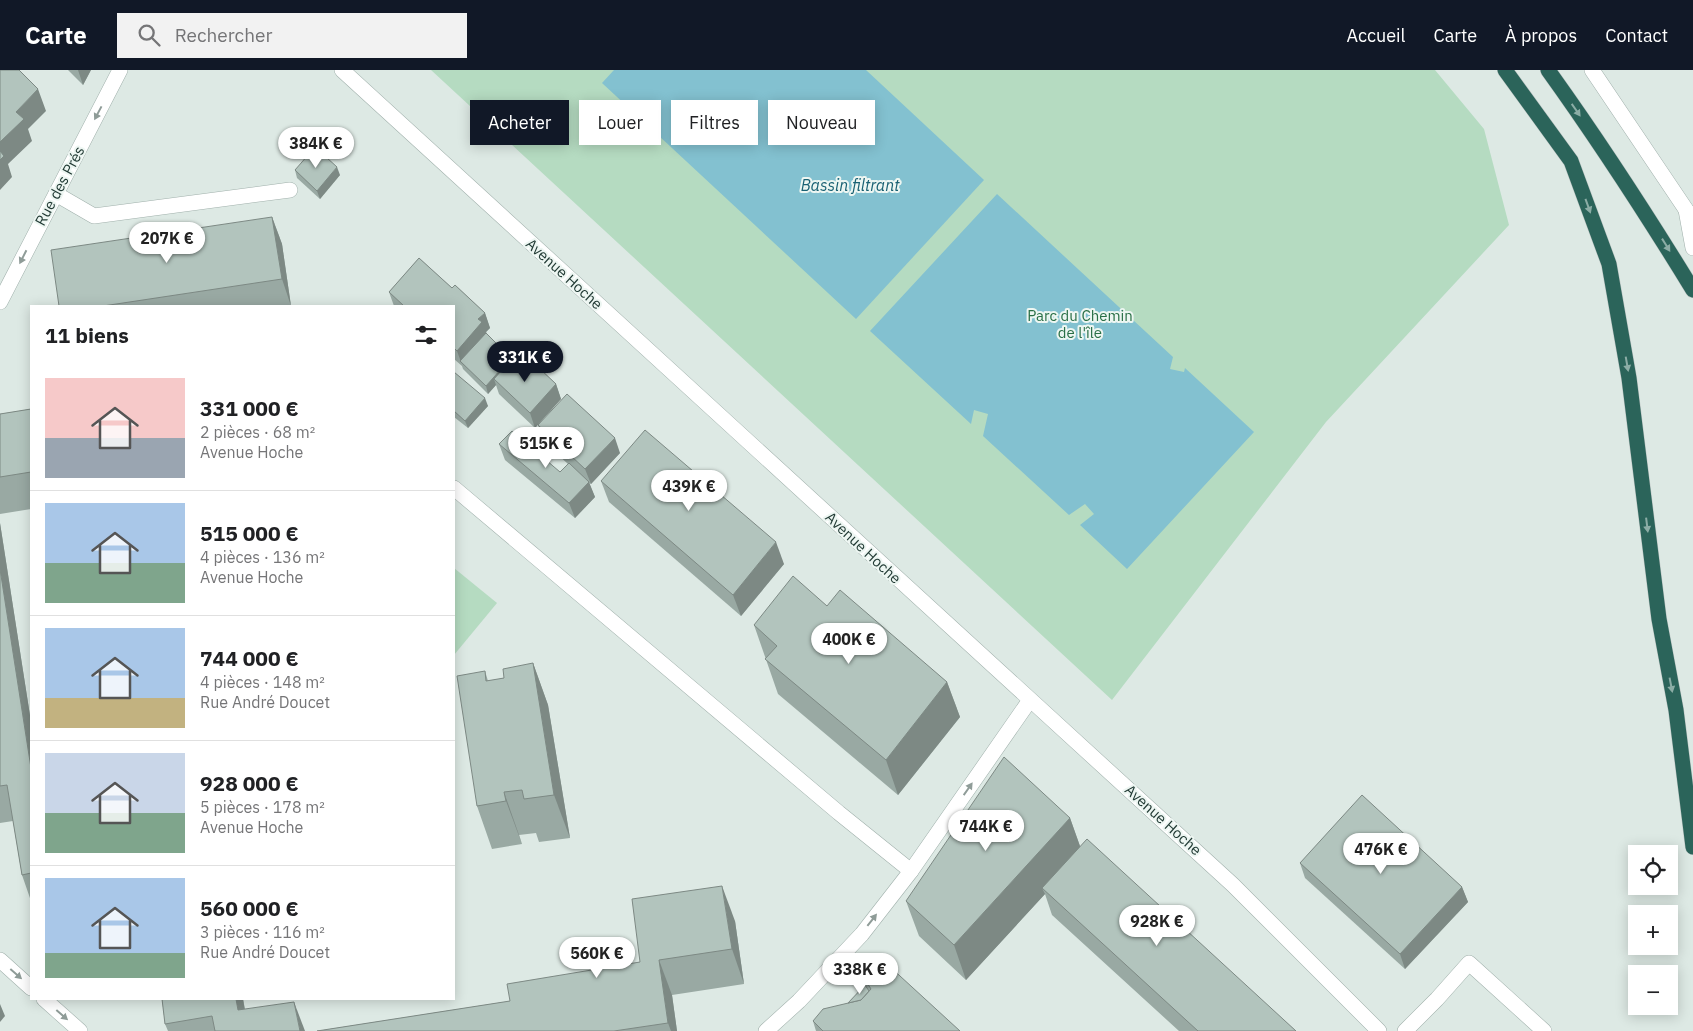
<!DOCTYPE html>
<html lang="fr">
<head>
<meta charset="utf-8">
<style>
	:root { --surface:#fff; --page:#f2f2f2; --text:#202124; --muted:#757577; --line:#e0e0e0; --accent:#111827 }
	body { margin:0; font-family:"IBM Plex Sans",sans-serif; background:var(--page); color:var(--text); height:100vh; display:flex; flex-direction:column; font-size:19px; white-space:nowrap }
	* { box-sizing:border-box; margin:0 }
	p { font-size:16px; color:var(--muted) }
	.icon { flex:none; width:28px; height:28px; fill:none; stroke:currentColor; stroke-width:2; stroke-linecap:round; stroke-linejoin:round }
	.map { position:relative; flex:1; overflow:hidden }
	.panel { position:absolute; left:30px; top:235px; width:425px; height:695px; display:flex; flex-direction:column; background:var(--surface); border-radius:0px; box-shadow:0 2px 12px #0003 }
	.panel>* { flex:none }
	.guide { position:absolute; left:470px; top:30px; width:475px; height:45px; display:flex; gap:10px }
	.fabs { position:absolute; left:1628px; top:775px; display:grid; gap:10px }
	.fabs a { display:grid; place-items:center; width:50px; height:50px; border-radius:0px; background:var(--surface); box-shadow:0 2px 12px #0003; font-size:25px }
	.price { position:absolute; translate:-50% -42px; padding:0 11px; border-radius:18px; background:#fff; color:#222; font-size:16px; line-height:32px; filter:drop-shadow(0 1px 2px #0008) }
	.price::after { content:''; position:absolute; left:50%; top:30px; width:15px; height:11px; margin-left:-8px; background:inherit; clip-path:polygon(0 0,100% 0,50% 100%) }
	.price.on { background:var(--accent); color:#fff }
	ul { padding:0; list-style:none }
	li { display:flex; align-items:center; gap:15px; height:125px; padding:0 15px }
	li+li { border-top:1px solid var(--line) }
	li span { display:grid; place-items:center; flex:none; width:140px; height:100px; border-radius:0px; color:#555 }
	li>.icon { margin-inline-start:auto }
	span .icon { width:60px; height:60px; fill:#fffc; stroke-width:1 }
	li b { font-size:21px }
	h2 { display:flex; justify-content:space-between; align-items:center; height:60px; padding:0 15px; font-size:21px }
	.pill { padding:0 18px; border-radius:0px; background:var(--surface); box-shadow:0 2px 12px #0003; font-size:18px; line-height:45px }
	.pill.on { background:var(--accent); color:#fff }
	header { display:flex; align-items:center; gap:30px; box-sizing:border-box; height:70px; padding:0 25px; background:var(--accent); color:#fff }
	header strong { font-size:24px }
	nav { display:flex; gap:28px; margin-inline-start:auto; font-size:18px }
	.search { width:350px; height:45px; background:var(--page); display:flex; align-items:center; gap:12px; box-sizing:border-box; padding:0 18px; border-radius:0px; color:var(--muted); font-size:19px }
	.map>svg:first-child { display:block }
</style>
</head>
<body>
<header>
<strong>Carte</strong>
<div class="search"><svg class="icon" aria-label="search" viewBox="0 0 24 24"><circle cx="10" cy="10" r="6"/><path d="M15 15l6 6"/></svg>Rechercher</div>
<nav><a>Accueil</a><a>Carte</a><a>À propos</a><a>Contact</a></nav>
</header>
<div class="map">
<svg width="1693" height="961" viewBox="0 0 1693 961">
	<rect width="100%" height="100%" fill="#dde9e4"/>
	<!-- green -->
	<g fill="#b5dbc1">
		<path d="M431 0H1435L1484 59 1509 155 1326 352 1112 630Z"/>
		<path d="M454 498 497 533 454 585Z"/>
	</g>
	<!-- water -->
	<g fill="#83c1d0">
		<path d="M614 0H866L984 110 856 249 602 13Z"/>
		<path d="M997 124 1173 287 1170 299 1184 302 1185 298 1254 362 1127 499 1080 455 1094 444 1085 434 1069 445 983 366 988 344 974 340 971 354 870 261Z"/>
	</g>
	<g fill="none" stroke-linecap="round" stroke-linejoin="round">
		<!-- service casing -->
		<g stroke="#a0b0ab" stroke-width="16">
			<g id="service">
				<path d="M1592 0 1693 150"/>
				<path d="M56 124 94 146 290 120"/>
				<path d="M1686 140 1693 178"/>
				<path d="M454 418 839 743 911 801"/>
				<path d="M1405 961 1437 929 1469 893 1544 961"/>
			</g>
		</g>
		<!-- minor casing -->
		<g stroke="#a0b0ab" stroke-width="16">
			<g id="minor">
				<path d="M0 232 120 0"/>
				<path d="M0 890 31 918"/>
				<path d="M44 929 80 961"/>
				<path d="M766 961 799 931 862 864 911 801 1030 630"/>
			</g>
		</g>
		<!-- tertiary casing -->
		<g stroke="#a0b0ab" stroke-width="16">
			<path id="tertiary" d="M342 0 1233 815 1379 961"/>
		</g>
		<!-- motorway casing -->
		<g stroke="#bcc3c2" stroke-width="16">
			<g id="motorway">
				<path d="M1505 0 1571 91 1609 194 1629 308 1659 549 1676 640 1693 777"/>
				<path d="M1548 0C1599 71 1647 145 1693 220"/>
			</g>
		</g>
		<!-- service -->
		<use href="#service" stroke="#fff" stroke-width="15"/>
		<!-- minor -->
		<use href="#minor" stroke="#fff" stroke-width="15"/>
		<!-- tertiary -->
		<use href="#tertiary" stroke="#fff" stroke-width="15"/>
		<!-- motorway -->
		<use href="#motorway" stroke="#2b645a" stroke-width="15"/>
	</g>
	<!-- wall -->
	<g fill="#99a9a3">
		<path d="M68 0H91L83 15Z"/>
		<path d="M295 100 340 105 320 129 297 108Z"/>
		<path d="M272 147 282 174 291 236H59Z"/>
		<path d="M419 188 452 218 455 215 485 243 490 258 486 262 487 265 500 277 503 285 509 291 515 285 533 302 538 297 556 314 561 329 535 358 499 324 496 315 488 324 463 299 462 296 454 289V236H394L389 222Z"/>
		<path d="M454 302 488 336 468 358 454 347Z"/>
		<path d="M31 339V439L0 444V344Z"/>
		<path d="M538 355 620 383 591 414 589 413 595 427 575 448 505 390 499 374 560 402 568 394 543 371Z"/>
		<path d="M601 411 784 494 741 546 609 432Z"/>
		<path d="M0 453 31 652V831L22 805 13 751 0 753Z"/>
		<path d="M827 536 947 612 960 647 898 725 778 624 754 555Z"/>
		<path d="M533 593 548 635 570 768 539 772 536 763 519 765 522 774 492 779 477 736 485 601 488 611 504 608Z"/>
		<path d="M1070 748 1080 776 1296 961H1179L1052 845 1045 824 966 910 919 866 906 831Z"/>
		<path d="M1300 793 1462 817 1468 832 1405 899 1305 808Z"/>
		<path d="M735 851 744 914 672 925 677 961H317L510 931 640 892Z"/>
		<path d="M860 902 960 961H816L813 951 848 933 865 915Z"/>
		<path d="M162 929H243L245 939 305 961H168L165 954Z"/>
	</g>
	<!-- shaded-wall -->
	<g fill="#7d8984">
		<path d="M78 0H91L83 15Z"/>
		<path d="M38 19 46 41 28 59 32 71 8 94 12 107 0 120V72L16 42Z"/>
		<path d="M337 97 340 105 320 129 317 121Z"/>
		<path d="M272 147 282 174 291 236 282 209Z"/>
		<path d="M485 243 490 258 486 262 488 268 461 292 457 281 478 249Z"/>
		<path d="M500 277 503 285 498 280Z"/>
		<path d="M509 290 512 298 494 309 496 315 488 324 486 316Z"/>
		<path d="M556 314 561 329 535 358 530 343Z"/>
		<path d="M485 328 488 336 468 358 465 351Z"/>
		<path d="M615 368 620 383 591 414 585 399Z"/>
		<path d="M589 412 595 427 575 448 569 433Z"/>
		<path d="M0 453 31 652V698L0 499Z"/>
		<path d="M776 472 784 494 741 546 733 525Z"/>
		<path d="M533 593 548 635 570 768 554 725Z"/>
		<path d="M947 612 960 647 898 725 886 690Z"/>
		<path d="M504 722 519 765 522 774 506 731Z"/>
		<path d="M1070 748 1082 782 1042 818 1045 824 966 910 954 875Z"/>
		<path d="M722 816 735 851 744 914 732 879Z"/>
		<path d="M1462 817 1468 832 1405 899 1400 884Z"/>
		<path d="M659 890 672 925 677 961H671L668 953Z"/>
		<path d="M236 929H243L248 961 238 940Z"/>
		<path d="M294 932 305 961H300Z"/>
		<path d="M0 934 5 946 0 952Z"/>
	</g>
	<!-- building -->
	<g fill="#b2c4bd" stroke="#7d8984">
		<path d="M0 0H19L38 19 16 42 24 49 0 72Z"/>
		<path d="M315 77 337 97 317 121 295 100Z"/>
		<path d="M0 81 4 86 0 90Z"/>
		<path d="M272 147 282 209 103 236H59L51 180Z"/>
		<path d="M419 188 452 218 455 215 485 243 478 249 482 252 457 281 454 278V236H404L389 222Z"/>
		<path d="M486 263 500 277 498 280 509 290 486 316 460 291Z"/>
		<path d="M515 285 533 302 538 297 556 314 530 343 494 309Z"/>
		<path d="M454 302 485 328 465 351 454 341Z"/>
		<path d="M567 324 615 368 585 399 538 355Z"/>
		<path d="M31 339V402L0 407V344Z"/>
		<path d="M645 360 776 472 733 525 601 411Z"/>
		<path d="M512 361 560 402 569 393 589 412 569 433 499 374Z"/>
		<path d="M0 499 31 698V803L22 805 7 715 0 716Z"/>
		<path d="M793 506 827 536 840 520 947 612 886 690 765 589 777 576 754 555Z"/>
		<path d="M533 593 554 725 524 729 522 720 504 722 506 731 477 736 457 606 485 601 486 611 504 608 503 599Z"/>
		<path d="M1004 687 1070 748 954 875 906 831Z"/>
		<path d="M1362 725 1462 817 1400 884 1300 793Z"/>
		<path d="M1087 769 1296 961H1198L1042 818Z"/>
		<path d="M722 816 732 879 659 890 668 953 614 961H317L510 931 507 914 640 892 632 829Z"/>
		<path d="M876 884 960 961H823L813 951 823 939 861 930 871 919 860 902Z"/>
		<path d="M865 915 869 921 861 930 848 933Z"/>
		<path d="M162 929H236L238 940 294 932 300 961H215L212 946 165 954Z"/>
	</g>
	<!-- one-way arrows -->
	<defs><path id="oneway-solid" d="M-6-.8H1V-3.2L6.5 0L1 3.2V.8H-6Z" transform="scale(1.25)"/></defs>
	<g fill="#8cada6">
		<use href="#oneway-solid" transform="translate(1576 40) rotate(55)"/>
		<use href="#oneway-solid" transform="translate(1588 136) rotate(70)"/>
		<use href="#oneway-solid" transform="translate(1666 175) rotate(58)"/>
		<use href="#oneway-solid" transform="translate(1627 294) rotate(80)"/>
		<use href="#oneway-solid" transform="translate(1647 455) rotate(83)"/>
		<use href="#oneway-solid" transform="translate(1671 615) rotate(79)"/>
	</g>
	<g fill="#8f9c98">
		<use href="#oneway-solid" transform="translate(98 43) rotate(118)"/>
		<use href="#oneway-solid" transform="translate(23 187) rotate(117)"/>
		<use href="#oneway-solid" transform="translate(968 719) rotate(-55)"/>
		<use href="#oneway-solid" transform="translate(872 850) rotate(-52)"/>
		<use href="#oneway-solid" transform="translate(16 904) rotate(41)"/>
		<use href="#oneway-solid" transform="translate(62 945) rotate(41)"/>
	</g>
	<g text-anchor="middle" stroke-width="4" stroke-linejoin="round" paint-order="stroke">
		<!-- street labels -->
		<g font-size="15" fill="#1f3832" stroke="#edf6f2">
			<text transform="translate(60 116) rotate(-62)" y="5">Rue des Prés</text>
			<text transform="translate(564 204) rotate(42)" y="5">Avenue Hoche</text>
			<text transform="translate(863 478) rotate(43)" y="5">Avenue Hoche</text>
			<text transform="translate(1163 750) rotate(42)" y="5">Avenue Hoche</text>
		</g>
		<!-- park labels -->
		<g font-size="15" fill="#296f46" stroke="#edf6f2">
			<text x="1080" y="251">Parc du Chemin<tspan x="1080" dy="17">de l'île</tspan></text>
		</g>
		<!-- water labels -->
		<g font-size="16" font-style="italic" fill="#196173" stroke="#edf6f2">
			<text x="850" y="121">Bassin filtrant</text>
		</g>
	</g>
</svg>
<div class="fabs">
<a><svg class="icon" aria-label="locate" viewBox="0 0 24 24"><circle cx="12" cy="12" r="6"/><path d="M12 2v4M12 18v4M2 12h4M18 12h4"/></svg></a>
<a>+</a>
<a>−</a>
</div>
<b class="price" style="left:316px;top:99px">384K €</b>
<b class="price" style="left:167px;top:194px">207K €</b>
<b class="price on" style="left:525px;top:313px">331K €</b>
<b class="price" style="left:546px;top:399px">515K €</b>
<b class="price" style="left:689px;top:442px">439K €</b>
<b class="price" style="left:849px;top:595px">400K €</b>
<b class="price" style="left:986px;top:782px">744K €</b>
<b class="price" style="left:1381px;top:805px">476K €</b>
<b class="price" style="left:1157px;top:877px">928K €</b>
<b class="price" style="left:597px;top:909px">560K €</b>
<b class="price" style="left:860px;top:925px">338K €</b>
<div class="guide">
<a class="pill on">Acheter</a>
<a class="pill">Louer</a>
<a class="pill">Filtres</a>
<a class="pill">Nouveau</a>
</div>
<section class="panel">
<h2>11 biens<svg class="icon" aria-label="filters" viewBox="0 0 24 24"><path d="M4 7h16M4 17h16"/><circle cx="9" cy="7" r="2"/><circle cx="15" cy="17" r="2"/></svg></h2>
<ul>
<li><span style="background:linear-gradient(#f6c9c9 60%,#9aa5b1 0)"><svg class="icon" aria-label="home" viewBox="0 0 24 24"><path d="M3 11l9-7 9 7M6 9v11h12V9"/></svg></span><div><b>331 000 €</b><p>2 pièces · 68 m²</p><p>Avenue Hoche</p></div></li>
<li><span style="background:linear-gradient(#a9c7e8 60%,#7fa58c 0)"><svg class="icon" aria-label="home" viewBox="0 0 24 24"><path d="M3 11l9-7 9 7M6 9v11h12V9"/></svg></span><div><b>515 000 €</b><p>4 pièces · 136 m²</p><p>Avenue Hoche</p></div></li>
<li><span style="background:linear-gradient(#a9c7e8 70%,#c2b280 0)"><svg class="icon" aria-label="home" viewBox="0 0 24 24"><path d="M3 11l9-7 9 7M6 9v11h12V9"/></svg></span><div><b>744 000 €</b><p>4 pièces · 148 m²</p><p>Rue André Doucet</p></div></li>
<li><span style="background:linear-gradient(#c9d6e8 60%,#7fa58c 0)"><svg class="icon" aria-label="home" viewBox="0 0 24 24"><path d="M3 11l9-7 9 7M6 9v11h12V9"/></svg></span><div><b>928 000 €</b><p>5 pièces · 178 m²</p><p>Avenue Hoche</p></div></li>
<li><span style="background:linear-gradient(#a9c7e8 75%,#7fa58c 0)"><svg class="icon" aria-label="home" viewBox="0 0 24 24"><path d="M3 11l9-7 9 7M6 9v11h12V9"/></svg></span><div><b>560 000 €</b><p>3 pièces · 116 m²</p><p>Rue André Doucet</p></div></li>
</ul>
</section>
</div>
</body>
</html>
